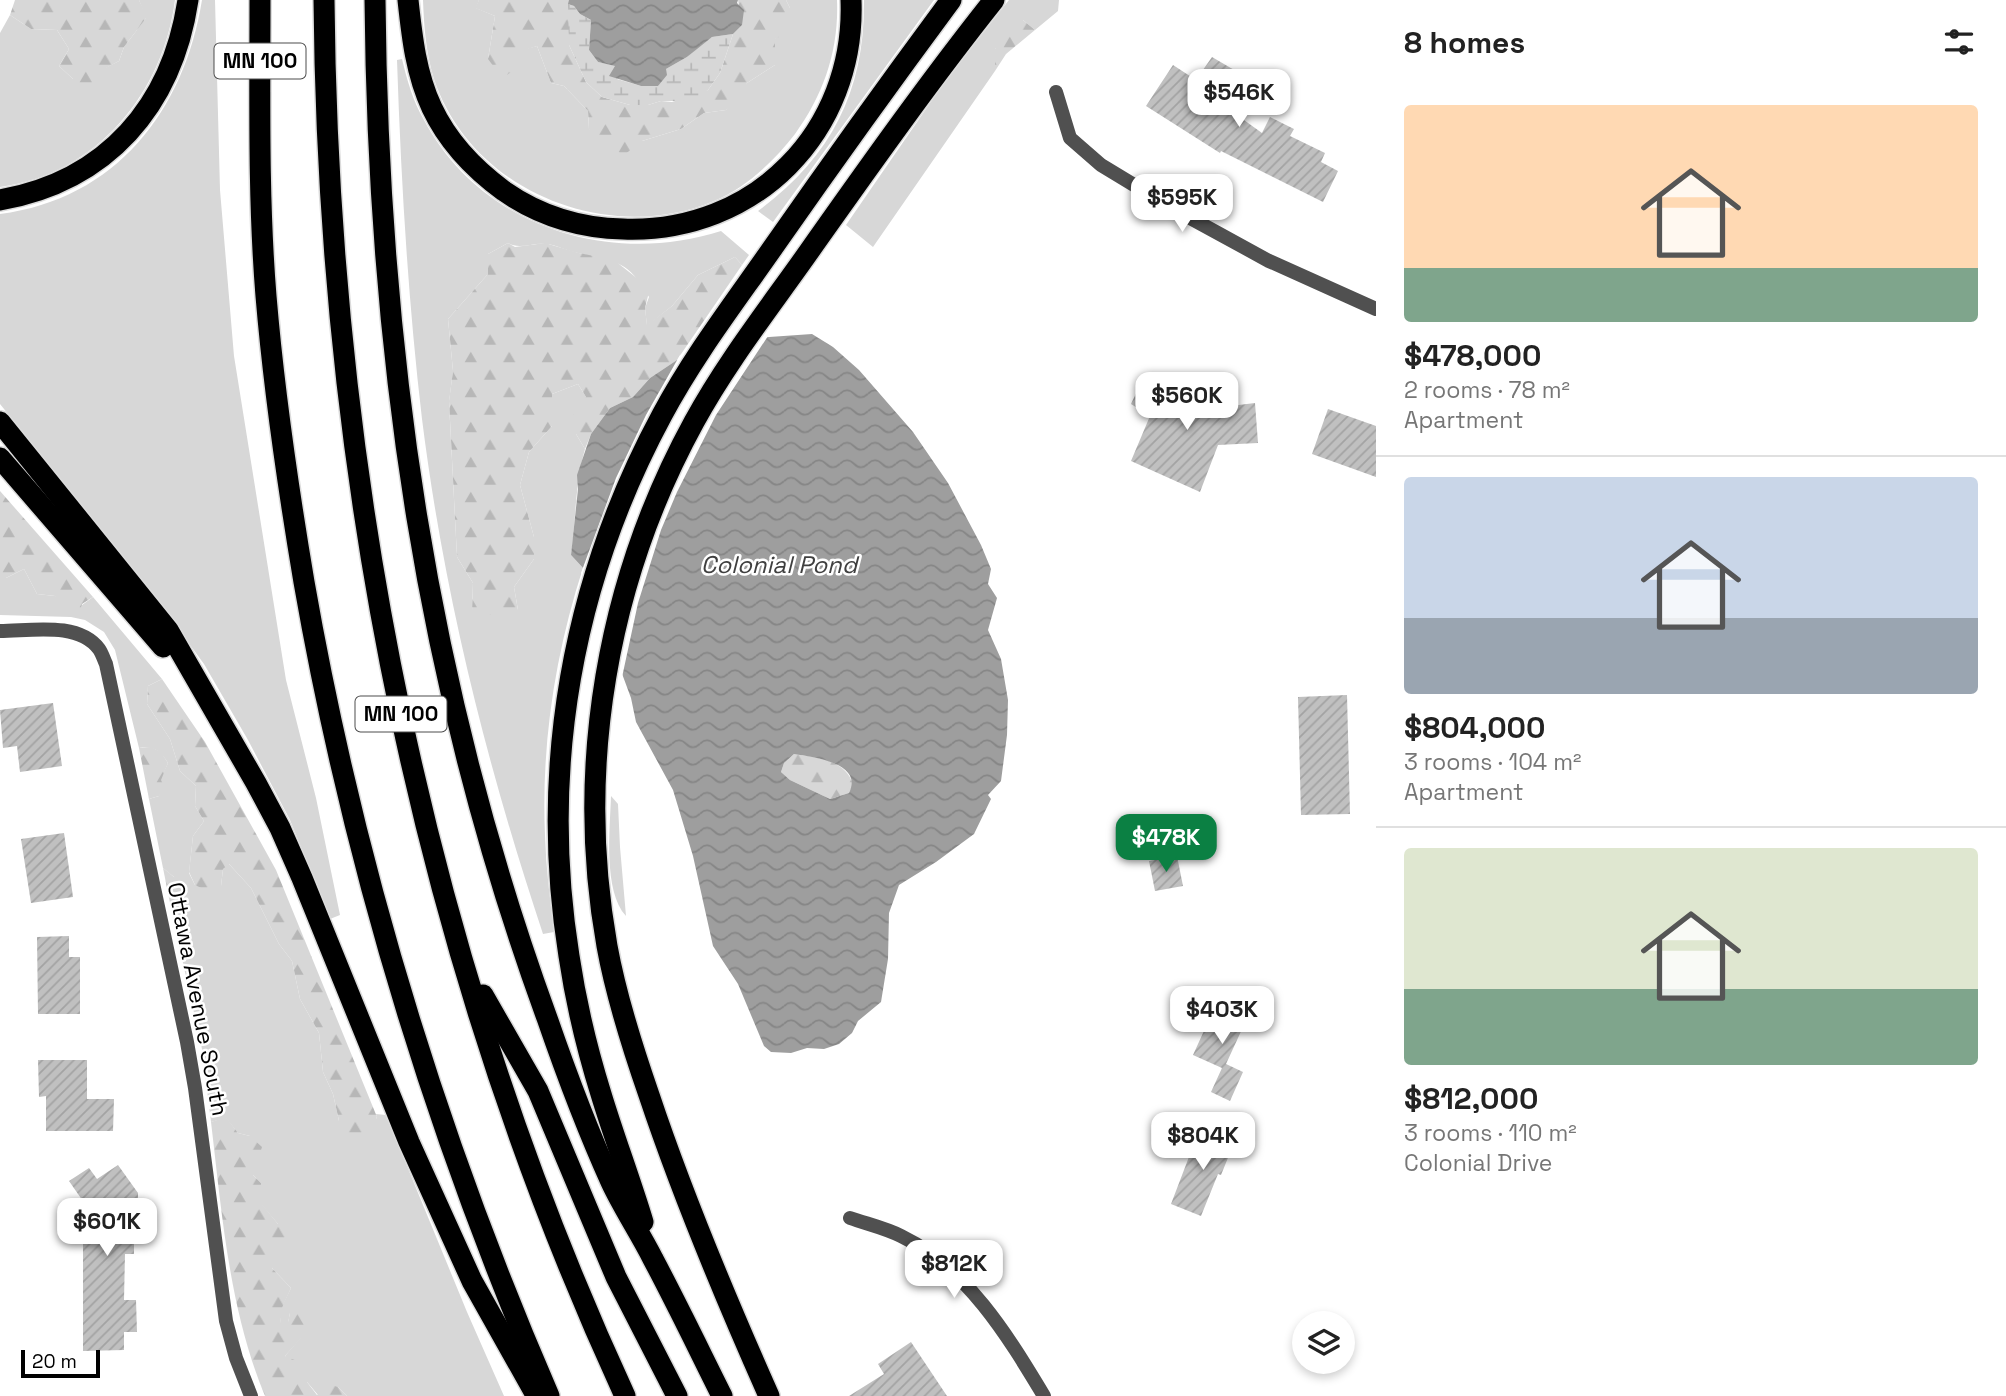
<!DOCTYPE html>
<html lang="en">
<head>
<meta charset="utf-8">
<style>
	:root { --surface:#fff; --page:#f2f2f2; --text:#222; --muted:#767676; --line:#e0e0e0; --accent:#0b8043 }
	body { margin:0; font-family:"Space Grotesk",sans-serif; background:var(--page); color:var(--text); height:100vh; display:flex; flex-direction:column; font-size:26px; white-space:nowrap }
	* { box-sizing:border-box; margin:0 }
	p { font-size:23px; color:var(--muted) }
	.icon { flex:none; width:38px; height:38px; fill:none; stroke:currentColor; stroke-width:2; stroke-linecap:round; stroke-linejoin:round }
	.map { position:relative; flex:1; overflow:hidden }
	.drawer { display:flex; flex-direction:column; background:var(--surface); width:630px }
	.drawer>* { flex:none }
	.tools { position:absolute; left:1292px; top:1311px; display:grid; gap:14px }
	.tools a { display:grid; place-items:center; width:63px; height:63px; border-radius:50%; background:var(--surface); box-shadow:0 4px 10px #0003; font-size:35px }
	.scale { position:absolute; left:21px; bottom:18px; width:79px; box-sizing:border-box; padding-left:7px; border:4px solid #000; border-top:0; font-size:19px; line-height:24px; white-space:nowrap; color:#000; -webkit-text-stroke:5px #fff; paint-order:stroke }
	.price { position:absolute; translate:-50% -60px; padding:0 16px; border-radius:14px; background:#fff; color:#222; font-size:23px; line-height:46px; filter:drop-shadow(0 2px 4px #0008) }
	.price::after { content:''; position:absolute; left:50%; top:42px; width:21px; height:16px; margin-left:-10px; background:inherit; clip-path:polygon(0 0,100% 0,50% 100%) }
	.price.current { background:var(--accent); color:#fff }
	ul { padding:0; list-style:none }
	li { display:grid; align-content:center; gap:14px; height:371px; padding:0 28px }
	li+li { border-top:2px solid var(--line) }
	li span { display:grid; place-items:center; height:217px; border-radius:7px; color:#555 }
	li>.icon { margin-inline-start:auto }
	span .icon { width:126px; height:126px; fill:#fffc; stroke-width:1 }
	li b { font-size:30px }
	h2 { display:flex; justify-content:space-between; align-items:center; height:84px; padding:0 28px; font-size:30px }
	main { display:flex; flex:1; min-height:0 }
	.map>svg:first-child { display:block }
</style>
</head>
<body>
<main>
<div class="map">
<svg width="1376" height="1396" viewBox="0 0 1376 1396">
	<defs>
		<pattern id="forest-firs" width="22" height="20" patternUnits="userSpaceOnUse" patternTransform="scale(1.75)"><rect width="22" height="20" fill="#d7d7d7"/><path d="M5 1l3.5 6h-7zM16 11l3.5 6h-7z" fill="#b7b7b7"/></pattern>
		<pattern id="wetland-marsh" width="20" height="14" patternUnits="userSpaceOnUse" patternTransform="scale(1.75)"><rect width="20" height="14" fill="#d7d7d7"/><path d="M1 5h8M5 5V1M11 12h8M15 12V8" fill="none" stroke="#b7b7b7"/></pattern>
		<pattern id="water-waves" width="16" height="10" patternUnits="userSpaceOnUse" patternTransform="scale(1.75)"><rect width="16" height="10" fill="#9e9e9e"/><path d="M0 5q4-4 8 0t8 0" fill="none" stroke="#868686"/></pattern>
		<pattern id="building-hatch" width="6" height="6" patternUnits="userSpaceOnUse" patternTransform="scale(1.75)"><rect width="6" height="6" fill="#c0c0c0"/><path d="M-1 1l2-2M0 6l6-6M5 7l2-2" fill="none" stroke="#a3a3a3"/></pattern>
	</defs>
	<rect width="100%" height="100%" fill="#fff"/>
	<!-- grass -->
	<g fill="#d7d7d7">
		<path d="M139 0H175C163 93 97 174 0 187V33L10 15 31 29 57 30 69 49 59 66 73 79 105 68 119 61 124 47 146 18Z"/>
		<path d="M202 0H215L220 190 234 356 286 680 316 798 340 915 330 919 290 820 248 740 204 664 146 585 0 404V214C116 199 184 111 202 0Z"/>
		<path d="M423 0H479L476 8 495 16 488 59 537 46 551 83 564 86 588 111 589 129 642 141 681 129 704 113 726 110 747 83 775 65V39L790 8 786 0H837C839 50 824 94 795 134 774 161 746 188 714 201 607 246 471 191 434 79 426 53 424 27 423 0Z"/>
		<path d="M864 0H934L773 222 758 211C831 157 865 91 864 0Z"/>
		<path d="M1009 0H1059L1058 11 1035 30 1023 20 995 49V71L873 247 846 225 946 80Z"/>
		<path d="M402 59C407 80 413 101 424 120 480 226 609 267 721 231L749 255 742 265 735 257 698 275 672 306 647 326 645 308 649 297C627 259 617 263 578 253 567 251 557 245 546 244 533 242 520 250 508 243L488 254V274L448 319 453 371 449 402 457 557 473 583 472 610H518L514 587 534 559V537L520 485 529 452 552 426V394L578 384 586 397 576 434 585 449C575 483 576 519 571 555L583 568C555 654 541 745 545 836 546 868 550 900 554 932L543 934C487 766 444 595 422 419 408 300 401 180 397 60Z"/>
		<path d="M24 569 37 594 55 596 82 605 93 597 162 679 148 686 147 704 170 739 180 771 196 786 195 806 204 821 193 836 189 873 195 885 221 886 223 869 228 863 251 888 279 944 292 961 300 999 319 1033 323 1072 333 1094 339 1121V1133L377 1118 376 1114 386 1115 467 1312 504 1396H347L338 1387 318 1395 285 1356 303 1335 290 1313 288 1323H281L279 1312 291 1288 272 1268 278 1224 261 1204V1183L253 1175 250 1136 238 1133 226 1118 211 1122 202 1049 173 918 180 919 174 877 163 868 149 799 159 796 160 780 168 763C160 750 154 746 139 748L115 650 104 632 85 620 71 617 0 615V578H6Z"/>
		<path d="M611 796 618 804 620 847 626 916C603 891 610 829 611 796Z"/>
	</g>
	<!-- forest -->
	<g fill="url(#forest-firs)">
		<path d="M15 0H139L147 17 124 47 119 61 106 68 103 86 89 99 75 97 73 79 59 66 69 49 57 30 31 29 10 15Z"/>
		<path d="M479 0H569V45L586 82 602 97 630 105H648L661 101 672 102 708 90 720 73 733 34 742 25 738 0H786L790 8V31L775 39V65L747 83 742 98 726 110 704 113 681 129 642 141 624 155 607 146 589 129 588 111 564 86 551 83 537 46 522 51 518 67 507 75 494 67 488 59 495 16 475 8Z"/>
		<path d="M1013 18 1023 20 1035 30 1006 54 995 71V49Z"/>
		<path d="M508 243 515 247 545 243 579 253 614 260 638 279 651 284 645 308 647 325 672 306 698 275 735 257 742 265 677 360 650 378 633 397 610 408 591 434 585 449 576 434 573 409 586 397 578 384 552 394V426L529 452 520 485 534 537V559L514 587 518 610 515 626 500 630 492 615 472 610 473 583 457 557 449 401 453 371 448 319 488 274V254Z"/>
		<path d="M0 491 93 597 82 604 80 610 64 609 55 596 37 594 24 569 6 578H0Z"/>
		<path d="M162 679 205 742 276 870 377 1117C370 1133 359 1136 343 1141L339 1133V1121L333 1094 323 1072 319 1033 300 999 292 961 279 944 251 888 229 864 223 869 221 886 212 893 195 885 189 872 193 836 204 821 195 806 196 786 180 771 170 739 147 704 148 686Z"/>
		<path d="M151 747 161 752 168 763 161 780 164 787 159 796 149 799 139 748Z"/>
		<path d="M794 754C816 757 847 760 853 785L849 793 830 799 790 780 781 772 784 763Z"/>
		<path d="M163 868C180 881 191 892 187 914L180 919 173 918Z"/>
		<path d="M226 1117 238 1133 250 1136 262 1147 253 1175 261 1183V1203L278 1224 291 1223 296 1235 272 1268 291 1288 280 1312 281 1323 288 1322 290 1313 296 1304 306 1306 311 1316 304 1335 285 1356 309 1366 307 1382 317 1395 331 1385 338 1387 347 1396H265C229 1309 222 1214 211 1122Z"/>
	</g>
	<!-- wetland -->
	<path fill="url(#wetland-marsh)" d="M568 4 574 6 580 14 591 20 589 50 598 62 616 66 617 79 641 86H658L666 69 687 57 704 42 712 37 733 34 720 73 708 90 692 101H661L648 105H630L602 97 586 82 569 45Z"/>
	<!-- water -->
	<g fill="url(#water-waves)" fill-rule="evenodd">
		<path d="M569 0H738L737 3 744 10 742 25 733 34 712 37 687 57 666 69 667 75 658 86H641L609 76 615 66 598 62 589 50 591 20 580 14 574 6 568 4Z"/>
		<path d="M812 334 833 347 859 370 913 432 948 483 981 545 991 569 988 584 997 598 988 630 1001 659 1008 700 1007 735 1001 781 988 795 991 799 974 834 936 862 899 885 889 913 888 959 881 1002 858 1021 852 1033 839 1044 824 1049 807 1048 791 1053 771 1052 764 1046 738 984 713 946 693 856 673 790 636 722 631 698 583 568 571 555 578 489 577 475 591 434 610 408 633 397 650 378 677 360 739 339ZM794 754C813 757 864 763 849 793L830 799 790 780 781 772 784 763Z"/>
	</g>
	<!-- pier -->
	<path fill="#fff" d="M770 333 716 415 677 492 661 530 638 603 621 682 581 573 616 478 646 415 680 355 705 345 738 336Z"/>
	<!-- building -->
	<g fill="url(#building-hatch)">
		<path d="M1212 57 1241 74 1223 105 1262 133 1270 117 1294 129 1290 136 1325 153 1321 162 1338 171 1323 202 1221 151 1220 153 1146 106 1173 65 1196 80Z"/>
		<path d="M1145 374 1214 408 1255 403 1258 443 1218 445 1200 492 1131 461 1150 416 1131 404Z"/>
		<path d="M1328 409 1376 426V477L1312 454Z"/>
		<path d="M1347 695 1350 814 1301 815 1298 697Z"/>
		<path d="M53 703 62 766 20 772 17 746 3 748 0 710Z"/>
		<path d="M64 833 73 897 31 903 21 839Z"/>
		<path d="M1177 856 1183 886 1155 891 1149 861Z"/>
		<path d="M69 936V957H80V1014H38L37 937Z"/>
		<path d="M1218 1000 1249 1014 1226 1064 1243 1072 1230 1101 1211 1092 1222 1068 1193 1055Z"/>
		<path d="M38 1060H87V1099H114L113 1131H46V1096L39 1097Z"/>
		<path d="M1210 1128 1236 1138 1221 1175 1218 1174 1201 1216 1171 1204 1192 1149 1200 1152Z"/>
		<path d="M118 1165 138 1193V1222H134V1254H125L124 1300H136L137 1332H124V1350L83 1351V1229L96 1220 69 1181 89 1168 97 1179Z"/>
		<path d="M911 1342 947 1396H849L884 1374 878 1364Z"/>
	</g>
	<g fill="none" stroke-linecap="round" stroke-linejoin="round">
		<!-- motorway casing -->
		<g stroke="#dbdbdb" stroke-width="24">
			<g id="motorway">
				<path d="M260 0C260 99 258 198 266 296 274 392 288 487 304 582 353 862 436 1135 549 1396"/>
				<path d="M324 0C328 479 424 960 625 1396"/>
				<path d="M375 0C378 351 426 687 547 1018 566 1073 587 1129 611 1182 623 1208 640 1233 653 1259 677 1304 699 1350 722 1396"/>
				<path d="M408 0C412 37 416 74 432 108 448 142 474 169 504 191 540 216 580 228 623 229 755 234 856 131 851 0"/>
				<path d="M0 200C107 181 172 106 188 0"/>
				<path d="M0 422 168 630 256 783 280 828 302 878 409 1142 472 1281 536 1395"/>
				<path d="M0 458 163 647"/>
				<path d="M483 995 538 1091 616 1277 677 1396"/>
				<path d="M643 1222C630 1179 614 1137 601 1094 587 1049 576 1003 569 956 539 769 572 582 662 415 694 355 735 302 774 246 832 163 891 81 951 0"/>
				<path d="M769 1396C725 1297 683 1197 649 1095 632 1046 616 996 607 946 575 767 607 581 694 422 729 358 774 302 815 243 873 161 932 78 994 0"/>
			</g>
		</g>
		<!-- minor -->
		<g stroke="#505050" stroke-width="14">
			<path d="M1056 92 1070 138 1101 165 1172 208 1269 261 1376 309"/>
			<path d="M0 631C30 631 78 621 99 649 102 653 104 660 106 664L187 1042 195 1088 226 1321 236 1358 251 1396"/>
			<path d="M850 1218C867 1224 885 1228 901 1236 966 1267 1008 1336 1044 1396"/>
		</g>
		<!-- motorway -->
		<use href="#motorway" stroke="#000" stroke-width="21"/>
	</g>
	<g text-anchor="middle" stroke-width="5" stroke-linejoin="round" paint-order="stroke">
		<!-- shield labels -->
		<g fill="#fff" stroke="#4c4c4c" stroke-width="2">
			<rect x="214.5" y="43.5" width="91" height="35" rx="5"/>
			<rect x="355.5" y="696.5" width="91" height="35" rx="5"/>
		</g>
		<g font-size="21" font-weight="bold" fill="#000">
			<text x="260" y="68">MN 100</text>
			<text x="401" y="721">MN 100</text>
		</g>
		<!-- street labels -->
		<g font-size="23" fill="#000" stroke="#fff">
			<text transform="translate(198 999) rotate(79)" y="8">Ottawa Avenue South</text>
		</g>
		<!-- water labels -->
		<g font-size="24" font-style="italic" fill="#3f3f3f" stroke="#fff">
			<text x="779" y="573">Colonial Pond</text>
		</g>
	</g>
</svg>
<div class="tools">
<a><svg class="icon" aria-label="layers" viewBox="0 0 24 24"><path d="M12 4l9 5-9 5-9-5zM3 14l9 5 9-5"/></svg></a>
</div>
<div class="scale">20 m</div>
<b class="price" style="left:1239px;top:129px">$546K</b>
<b class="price" style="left:1182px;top:234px">$595K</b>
<b class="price" style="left:1187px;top:432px">$560K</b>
<b class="price current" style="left:1166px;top:874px">$478K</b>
<b class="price" style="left:1222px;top:1046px">$403K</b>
<b class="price" style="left:1203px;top:1172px">$804K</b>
<b class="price" style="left:107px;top:1258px">$601K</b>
<b class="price" style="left:954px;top:1300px">$812K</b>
</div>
<section class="drawer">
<h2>8 homes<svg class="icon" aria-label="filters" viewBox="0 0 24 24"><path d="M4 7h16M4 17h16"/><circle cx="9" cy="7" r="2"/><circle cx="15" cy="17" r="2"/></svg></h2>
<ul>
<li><span style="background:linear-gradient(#ffd9b3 75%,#7fa58c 0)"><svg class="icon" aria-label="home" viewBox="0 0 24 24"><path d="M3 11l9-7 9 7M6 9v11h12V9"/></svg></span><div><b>$478,000</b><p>2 rooms · 78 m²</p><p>Apartment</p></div></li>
<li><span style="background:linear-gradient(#c9d6e8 65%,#9aa5b1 0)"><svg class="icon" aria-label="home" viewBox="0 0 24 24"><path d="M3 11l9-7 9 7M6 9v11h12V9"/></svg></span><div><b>$804,000</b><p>3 rooms · 104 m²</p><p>Apartment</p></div></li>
<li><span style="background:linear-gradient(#dfe7d0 65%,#7fa58c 0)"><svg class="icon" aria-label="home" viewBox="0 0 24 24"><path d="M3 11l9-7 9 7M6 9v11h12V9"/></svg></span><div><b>$812,000</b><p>3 rooms · 110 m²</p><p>Colonial Drive</p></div></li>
</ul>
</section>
</main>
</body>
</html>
